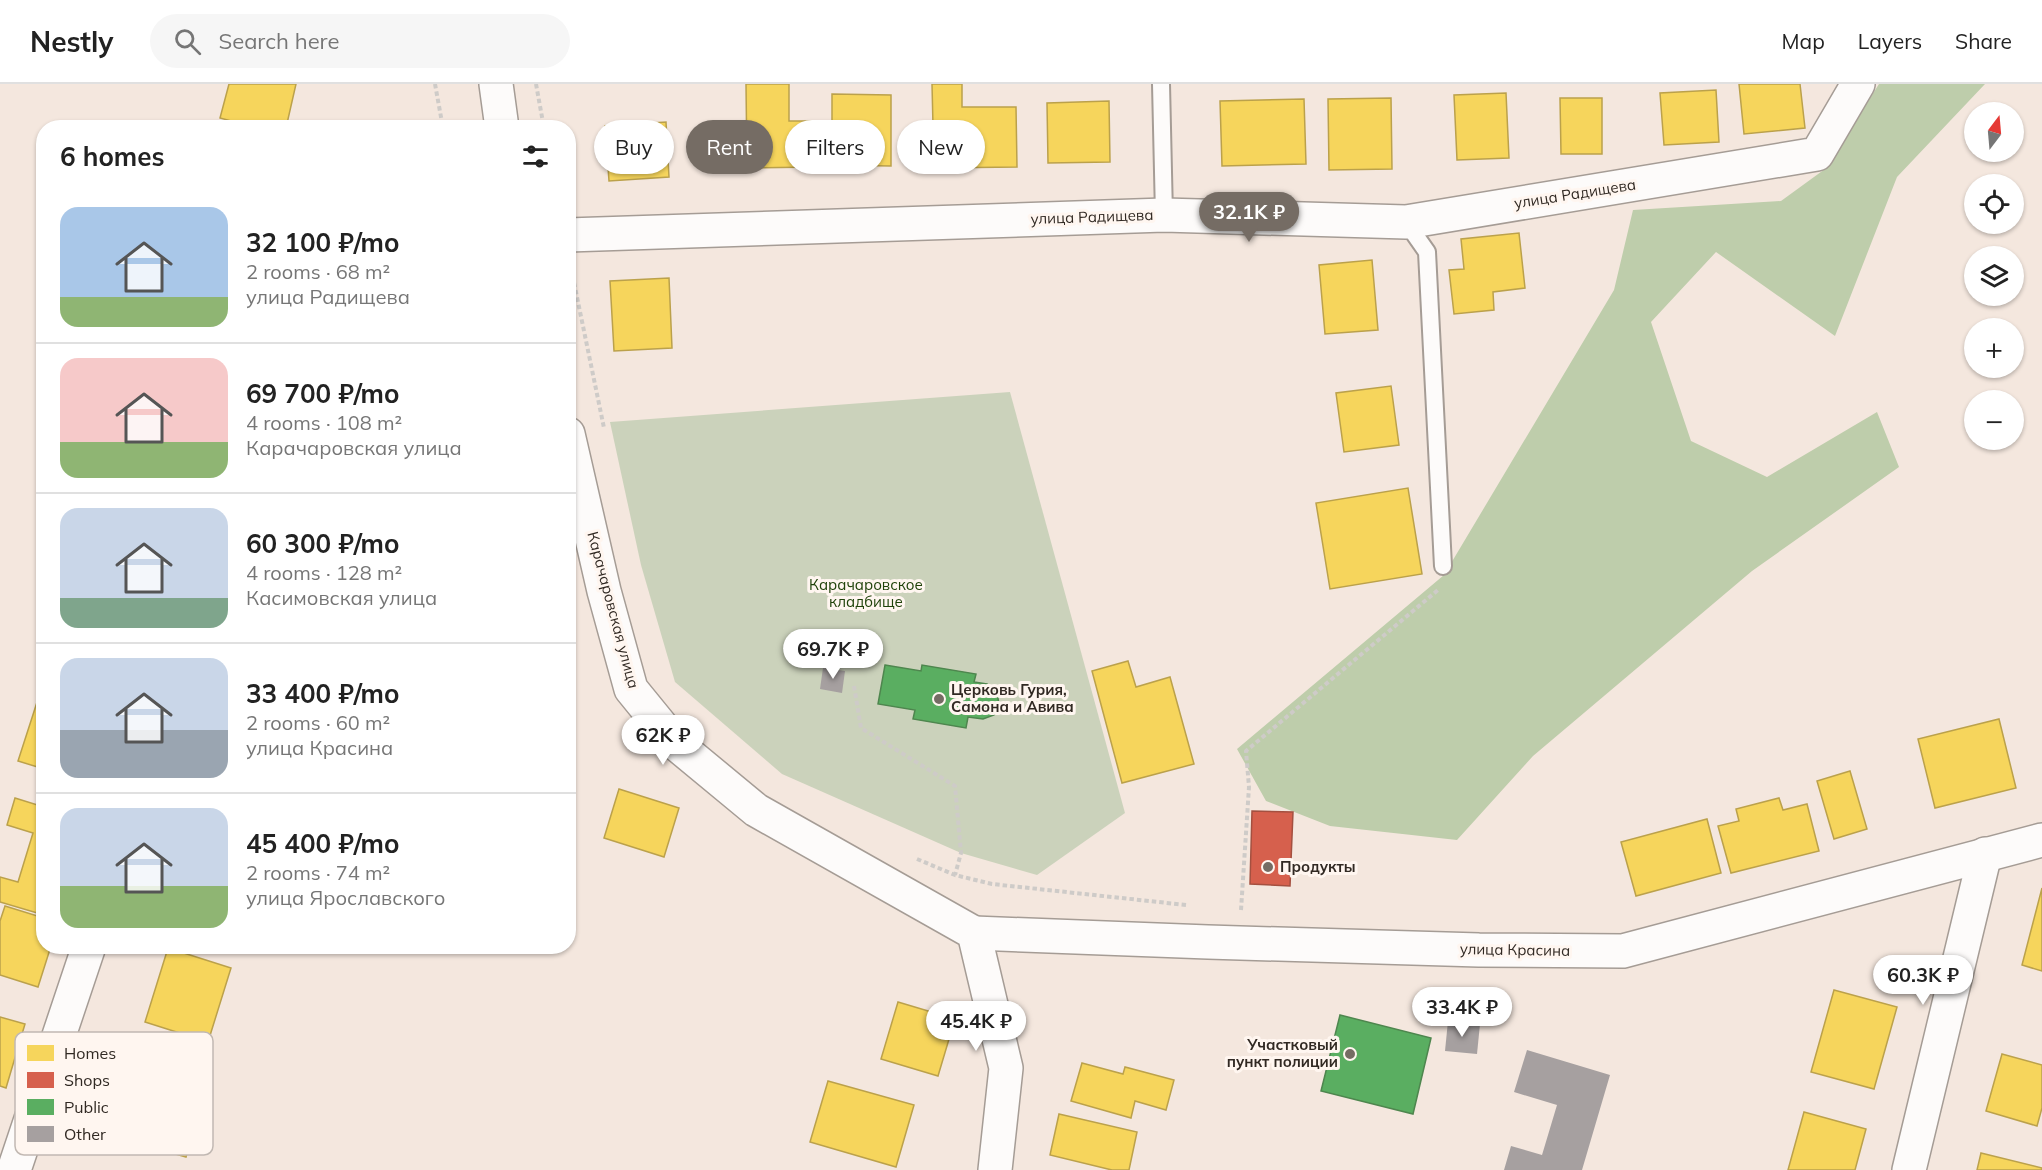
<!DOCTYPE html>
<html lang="en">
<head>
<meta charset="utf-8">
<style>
	:root { --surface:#fff; --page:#f6f6f6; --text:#222; --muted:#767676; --line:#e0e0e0; --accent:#756c64 }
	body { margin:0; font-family:Mulish,sans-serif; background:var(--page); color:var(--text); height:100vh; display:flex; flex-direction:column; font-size:22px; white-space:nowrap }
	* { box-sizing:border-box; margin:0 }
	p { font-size:20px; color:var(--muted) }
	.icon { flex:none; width:33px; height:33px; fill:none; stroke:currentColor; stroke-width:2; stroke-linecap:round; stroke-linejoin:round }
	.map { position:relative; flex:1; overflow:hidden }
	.sheet { position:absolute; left:36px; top:36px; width:540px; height:834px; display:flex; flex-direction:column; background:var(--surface); border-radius:24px; box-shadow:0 2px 4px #0004 }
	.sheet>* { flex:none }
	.top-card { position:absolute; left:594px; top:36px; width:570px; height:54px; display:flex; gap:12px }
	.needle { width:39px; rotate:16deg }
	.controls { position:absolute; left:1964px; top:18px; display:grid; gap:12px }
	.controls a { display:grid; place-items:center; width:60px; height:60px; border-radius:50%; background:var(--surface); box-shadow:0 2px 4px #0004; font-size:30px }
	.price { position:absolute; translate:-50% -51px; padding:0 14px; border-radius:21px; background:#fff; color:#222; font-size:20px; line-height:39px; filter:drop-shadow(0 2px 3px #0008) }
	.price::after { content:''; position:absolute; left:50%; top:36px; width:18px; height:14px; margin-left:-9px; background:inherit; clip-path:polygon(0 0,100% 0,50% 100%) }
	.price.current { background:var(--accent); color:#fff }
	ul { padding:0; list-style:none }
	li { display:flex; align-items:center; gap:18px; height:150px; padding:0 24px }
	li+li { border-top:2px solid var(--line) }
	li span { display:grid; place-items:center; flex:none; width:168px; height:120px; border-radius:18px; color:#555 }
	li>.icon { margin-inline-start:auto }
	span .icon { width:72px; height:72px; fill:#fffc; stroke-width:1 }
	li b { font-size:26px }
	h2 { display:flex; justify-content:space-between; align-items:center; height:72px; padding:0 24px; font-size:26px }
	.chip { padding:0 21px; border-radius:27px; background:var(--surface); box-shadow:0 2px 4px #0004; font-size:21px; line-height:54px }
	.chip.current { background:var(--accent); color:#fff }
	header { display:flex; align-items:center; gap:36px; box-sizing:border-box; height:84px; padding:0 30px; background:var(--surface); border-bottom:2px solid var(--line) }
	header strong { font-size:28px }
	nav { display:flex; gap:33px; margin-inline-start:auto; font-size:21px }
	.search { width:420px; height:54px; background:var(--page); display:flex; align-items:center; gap:15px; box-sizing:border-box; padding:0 21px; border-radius:33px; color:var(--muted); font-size:22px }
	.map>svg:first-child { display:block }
</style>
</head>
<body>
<header>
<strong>Nestly</strong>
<div class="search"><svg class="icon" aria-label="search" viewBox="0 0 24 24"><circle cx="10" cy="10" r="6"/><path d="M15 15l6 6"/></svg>Search here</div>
<nav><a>Map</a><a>Layers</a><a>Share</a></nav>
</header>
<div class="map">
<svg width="2042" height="1086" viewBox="0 0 2042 1086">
	<rect width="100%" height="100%" fill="#f4e7de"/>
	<!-- green -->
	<path fill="#cbd2bb" d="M1010 308 1125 729 1037 791 961 769 782 690 675 598 641 481 610 338Z"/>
	<!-- forest -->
	<path fill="#becdab" d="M1879 0H1985L1897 93 1835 252 1716 168 1651 238 1691 357 1767 393 1877 328 1899 383 1752 487 1533 672 1457 756 1330 742 1266 717 1237 665 1444 491 1614 206 1633 126 1781 117 1825 85Z"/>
	<!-- homes -->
	<g fill="#f6d55c" stroke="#bba14b" stroke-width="1.5">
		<path d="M229 0H296L286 44H257L220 34Z"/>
		<path d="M746 0H789V37H815L816 83 747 84Z"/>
		<path d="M932 0H962V23H1016L1017 83 934 84Z"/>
		<path d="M1739 0H1800L1805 44 1744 50Z"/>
		<path d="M1716 6 1719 58 1664 61 1660 9Z"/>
		<path d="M1506 9 1509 74 1457 76 1454 11Z"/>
		<path d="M832 10 891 11V82L832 81Z"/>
		<path d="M1391 14 1392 85 1329 86 1328 15Z"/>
		<path d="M1560 14H1602V70H1561Z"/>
		<path d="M1304 15 1306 80 1222 82 1220 17Z"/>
		<path d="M1109 17 1110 78 1048 79 1047 19Z"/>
		<path d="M666 38 669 93 609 97 605 42Z"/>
		<path d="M1519 149 1525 204 1493 208 1494 226 1454 230 1449 186 1464 185 1461 155Z"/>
		<path d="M1372 176 1378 246 1325 250 1319 181Z"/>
		<path d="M669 194 672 264 614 267 610 197Z"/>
		<path d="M1391 302 1399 361 1344 368 1336 309Z"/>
		<path d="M1408 404 1422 490 1330 505 1316 419Z"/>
		<path d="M1128 577 1136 603 1170 593 1194 680 1122 699 1092 587Z"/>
		<path d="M40 609 44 610V685L18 677Z"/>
		<path d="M1999 635 2016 704 1935 724 1918 655Z"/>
		<path d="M1850 687 1867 745 1834 755 1817 697Z"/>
		<path d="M619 705 679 724 664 773 604 754Z"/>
		<path d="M15 714 44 723V831L0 818V793L18 798 33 749 7 741Z"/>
		<path d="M1779 714 1783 726 1807 720 1819 767 1731 789 1718 742 1739 737 1736 725Z"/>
		<path d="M1707 735 1721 789 1636 812 1621 758Z"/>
		<path d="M2042 804V887L2022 881Z"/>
		<path d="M5 822 44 834V862H51L38 903 0 891V837Z"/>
		<path d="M168 864 231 884 208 958 145 938Z"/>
		<path d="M1834 906 1897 923 1874 1005 1811 988Z"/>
		<path d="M898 918 955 935 938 992 881 975Z"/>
		<path d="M0 933 25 940 6 1004 0 1002Z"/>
		<path d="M2002 970 2042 981V1024L2037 1042 1986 1027Z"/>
		<path d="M1082 979 1123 990 1125 983 1174 996 1166 1026 1135 1017 1131 1034 1071 1017Z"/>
		<path d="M128 986 204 1008 186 1073 109 1051Z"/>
		<path d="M828 997 914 1021 896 1083 810 1058Z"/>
		<path d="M1804 1028 1866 1045 1855 1086H1788Z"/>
		<path d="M1059 1030 1137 1048 1129 1086H1112L1050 1071Z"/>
		<path d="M1981 1069 2042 1084V1086H1977Z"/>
	</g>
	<!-- shops -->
	<path fill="#d6604d" stroke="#a45040" stroke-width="1.5" d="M1252 727 1293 728 1290 802 1250 800Z"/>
	<!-- public -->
	<g fill="#5aae61" stroke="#4e864e" stroke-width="1.5">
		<path d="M885 581 921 587 922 581 976 590 974 598 987 600 997 609 999 620 994 631 983 635 968 633 966 644 913 635 915 626 878 620Z"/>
		<path d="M1340 931 1431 954 1413 1030 1321 1007Z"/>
	</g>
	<!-- building -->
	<g fill="#a6a0a0">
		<path d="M823 584 845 587 842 609 820 605Z"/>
		<path d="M1448 937 1480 940 1477 970 1445 967Z"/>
		<path d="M1527 966 1610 991 1582 1086H1504L1511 1062 1542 1071 1557 1021 1514 1008Z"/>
	</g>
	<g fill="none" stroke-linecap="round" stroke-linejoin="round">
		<!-- service casing -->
		<g stroke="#a59c95" stroke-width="20">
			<g id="service">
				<path d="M1161 0 1164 131"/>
				<path d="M1406 138 1427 168 1443 482"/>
			</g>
		</g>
		<!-- minor casing -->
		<g stroke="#a59c95" stroke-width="36">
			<g id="minor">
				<path d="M568 151 1164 131 1406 138 1817 70 1858 0"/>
				<path d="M974 849 1208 858 1479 866 1623 867 2042 756"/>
				<path d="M14 1086 89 862"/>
				<path d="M1909 1086 1985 770"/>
			</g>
		</g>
		<!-- tertiary casing -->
		<g stroke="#a59c95" stroke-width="36">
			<g id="tertiary">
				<path d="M496 0 502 44"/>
				<path d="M568 350 604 507 631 605 675 659 756 726 974 849 1006 984 995 1086"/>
			</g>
		</g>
		<!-- path -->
		<g stroke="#cecbc8" stroke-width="4" stroke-dasharray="4.5 3" stroke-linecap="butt">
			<path d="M435 0 443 44"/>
			<path d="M536 0 544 44"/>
			<path d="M571 184 604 344"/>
			<path d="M854 602 861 644 955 702 961 769 955 791"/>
			<path d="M917 775 955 791 992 800 1186 821"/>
			<path d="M1241 826 1249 703 1246 667 1438 506"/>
		</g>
		<!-- service -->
		<use href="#service" stroke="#fdfbfa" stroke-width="16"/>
		<!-- minor -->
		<use href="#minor" stroke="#fdfbfa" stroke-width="33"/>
		<!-- tertiary -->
		<use href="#tertiary" stroke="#fdfbfa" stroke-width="33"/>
	</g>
	<!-- markers -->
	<g fill="#756c64" stroke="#fff6f0" stroke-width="2">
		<circle cx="939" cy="615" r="6"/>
		<circle cx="1268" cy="783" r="6"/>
		<circle cx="1350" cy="970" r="6"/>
	</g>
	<g text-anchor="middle" stroke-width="6" stroke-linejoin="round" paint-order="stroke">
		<!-- street labels -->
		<g font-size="15" fill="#312923" stroke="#fff6f0">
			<text transform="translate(1575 110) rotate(-9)" y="5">улица Радищева</text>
			<text transform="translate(1092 133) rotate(-2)" y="5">улица Радищева</text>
			<text transform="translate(613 526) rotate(75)" y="5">Карачаровская улица</text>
			<text transform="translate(1515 866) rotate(1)" y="5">улица Красина</text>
		</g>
		<!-- park labels -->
		<g font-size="15" fill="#1f4209" stroke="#fff6f0">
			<text x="866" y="506">Карачаровское<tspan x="866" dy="17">кладбище</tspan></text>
		</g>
		<!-- poi labels -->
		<g font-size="15" font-weight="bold" fill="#312923" stroke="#fff6f0" text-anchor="start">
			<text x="951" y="611">Церковь Гурия,<tspan x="951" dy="17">Самона и Авива</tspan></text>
			<text x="1280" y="788">Продукты</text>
			<text x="1338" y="966" text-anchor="end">Участковый<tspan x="1338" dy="17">пункт полиции</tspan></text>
		</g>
	</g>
	<!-- legend -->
	<rect x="15" y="948" width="198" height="123" rx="9" fill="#fff6f0" stroke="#c1b8b2" stroke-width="1.5"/>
	<rect x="27" y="961" width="27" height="16" fill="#f6d55c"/>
	<rect x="27" y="988" width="27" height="16" fill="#d6604d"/>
	<rect x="27" y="1015" width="27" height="16" fill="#5aae61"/>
	<rect x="27" y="1042" width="27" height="16" fill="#a6a0a0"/>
	<g font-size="16" fill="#312923">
		<text x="64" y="975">Homes</text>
		<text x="64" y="1002">Shops</text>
		<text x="64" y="1029">Public</text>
		<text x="64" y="1056">Other</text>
	</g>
</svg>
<div class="controls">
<a><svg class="needle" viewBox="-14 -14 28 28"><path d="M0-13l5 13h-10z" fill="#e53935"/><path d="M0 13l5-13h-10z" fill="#767676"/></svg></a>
<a><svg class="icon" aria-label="locate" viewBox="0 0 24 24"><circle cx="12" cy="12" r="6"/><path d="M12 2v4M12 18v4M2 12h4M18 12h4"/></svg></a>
<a><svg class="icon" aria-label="layers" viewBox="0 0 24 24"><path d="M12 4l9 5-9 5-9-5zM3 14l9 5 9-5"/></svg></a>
<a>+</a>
<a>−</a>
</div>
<b class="price current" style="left:1249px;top:159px">32.1K ₽</b>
<b class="price" style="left:833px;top:596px">69.7K ₽</b>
<b class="price" style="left:663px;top:682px">62K ₽</b>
<b class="price" style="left:1923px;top:922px">60.3K ₽</b>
<b class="price" style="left:1462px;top:954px">33.4K ₽</b>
<b class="price" style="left:976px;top:968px">45.4K ₽</b>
<div class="top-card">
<a class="chip">Buy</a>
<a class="chip current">Rent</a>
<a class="chip">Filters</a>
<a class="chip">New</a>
</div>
<section class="sheet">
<h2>6 homes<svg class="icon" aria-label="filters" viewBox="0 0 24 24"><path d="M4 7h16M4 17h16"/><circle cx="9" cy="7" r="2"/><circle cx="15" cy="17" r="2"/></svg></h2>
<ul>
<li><span style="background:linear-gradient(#a9c7e8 75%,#8fb573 0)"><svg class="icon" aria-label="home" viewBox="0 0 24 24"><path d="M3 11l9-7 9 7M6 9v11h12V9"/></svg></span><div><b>32 100 ₽/mo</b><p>2 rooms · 68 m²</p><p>улица Радищева</p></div></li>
<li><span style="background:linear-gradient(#f6c9c9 70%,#8fb573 0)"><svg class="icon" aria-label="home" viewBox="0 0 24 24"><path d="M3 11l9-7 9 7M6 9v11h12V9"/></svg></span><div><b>69 700 ₽/mo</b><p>4 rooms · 108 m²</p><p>Карачаровская улица</p></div></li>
<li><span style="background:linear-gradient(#c9d6e8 75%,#7fa58c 0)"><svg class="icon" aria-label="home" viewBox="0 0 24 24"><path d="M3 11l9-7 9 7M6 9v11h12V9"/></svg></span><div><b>60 300 ₽/mo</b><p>4 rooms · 128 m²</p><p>Касимовская улица</p></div></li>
<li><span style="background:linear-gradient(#c9d6e8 60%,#9aa5b1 0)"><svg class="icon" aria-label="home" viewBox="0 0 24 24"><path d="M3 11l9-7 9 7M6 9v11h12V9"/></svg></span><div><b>33 400 ₽/mo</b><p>2 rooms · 60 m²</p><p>улица Красина</p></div></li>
<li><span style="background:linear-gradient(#c9d6e8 65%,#8fb573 0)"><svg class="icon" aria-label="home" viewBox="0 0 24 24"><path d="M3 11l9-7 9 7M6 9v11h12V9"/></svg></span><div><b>45 400 ₽/mo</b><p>2 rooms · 74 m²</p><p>улица Ярославского</p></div></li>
</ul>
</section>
</div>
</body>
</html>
